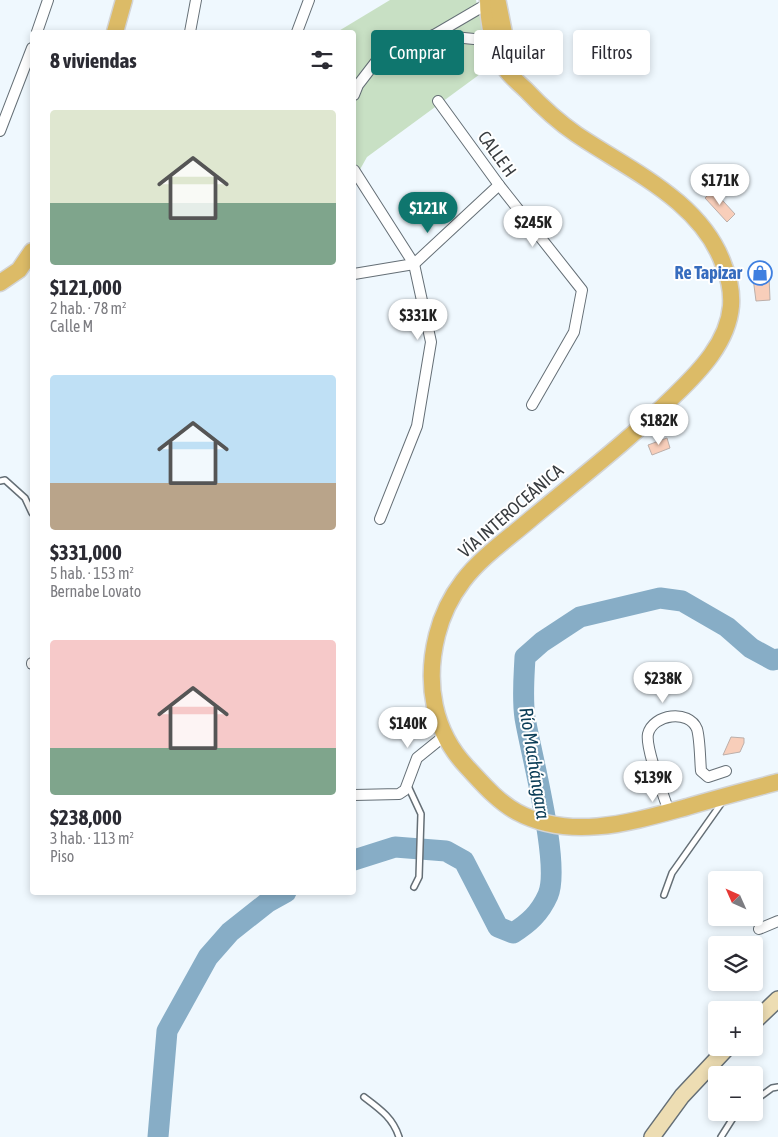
<!DOCTYPE html>
<html lang="es">
<head>
<meta charset="utf-8">
<style>
	:root { --surface:#fff; --page:#f7f7f7; --text:#2b2b33; --muted:#7c7c81; --accent:#0f766e }
	body { margin:0; font-family:"Asap Condensed",sans-serif; background:var(--page); color:var(--text); height:100vh; display:flex; flex-direction:column; font-size:19px; white-space:nowrap }
	* { box-sizing:border-box; margin:0 }
	p { font-size:16px; color:var(--muted) }
	.icon { flex:none; width:28px; height:28px; fill:none; stroke:currentColor; stroke-width:2; stroke-linecap:round; stroke-linejoin:round }
	.map { position:relative; flex:1; overflow:hidden }
	.side { position:absolute; left:30px; top:30px; width:326px; height:865px; display:flex; flex-direction:column; background:var(--surface); border-radius:5px; box-shadow:0 2px 8px #0003 }
	.side>* { flex:none }
	.guide { position:absolute; left:371px; top:30px; width:331px; height:45px; display:flex; gap:10px }
	.needle { width:32px; rotate:315deg }
	.controls { position:absolute; left:708px; top:871px; display:grid; gap:10px }
	.controls a { display:grid; place-items:center; width:55px; height:55px; border-radius:5px; background:var(--surface); box-shadow:0 2px 8px #0003; font-size:25px }
	.price { position:absolute; translate:-50% -42px; padding:0 11px; border-radius:18px; background:#fff; color:#222; font-size:16px; line-height:32px; filter:drop-shadow(0 1px 2px #0008) }
	.price::after { content:''; position:absolute; left:50%; top:30px; width:15px; height:11px; margin-left:-8px; background:inherit; clip-path:polygon(0 0,100% 0,50% 100%) }
	.price.selected { background:var(--accent); color:#fff }
	ul { padding:0; list-style:none }
	li { display:grid; align-content:center; gap:10px; height:265px; padding:0 20px }
	li span { display:grid; place-items:center; height:155px; border-radius:5px; color:#555 }
	li>.icon { margin-inline-start:auto }
	span .icon { width:90px; height:90px; fill:#fffc; stroke-width:1 }
	li b { font-size:21px }
	h2 { display:flex; justify-content:space-between; align-items:center; height:60px; padding:0 20px; font-size:21px }
	.pill { padding:0 18px; border-radius:5px; background:var(--surface); box-shadow:0 2px 8px #0003; font-size:18px; line-height:45px }
	.pill.selected { background:var(--accent); color:#fff }
	.map>svg:first-child { display:block }
</style>
</head>
<body>
<div class="map">
<svg width="778" height="1137" viewBox="0 0 778 1137">
	<rect width="100%" height="100%" fill="#eff8fe"/>
	<!-- green -->
	<path fill="#c8e0c4" d="M390 0H476L491 66 367 157 354 180V32H337Z"/>
	<g fill="none" stroke-linecap="round" stroke-linejoin="round">
		<!-- river -->
		<g stroke="#87adc6" stroke-width="21">
			<path d="M354 860 395 847 446 851 464 861 498 927 513 933C529 923 540 913 548 895 561 865 531 754 525 718 522 698 524 678 525 657L542 642 580 617 660 598 682 601 727 627 751 648 773 660 778 659"/>
			<path d="M158 1137 167 1031 208 957 230 932 268 902 286 892"/>
		</g>
	</g>
	<!-- building -->
	<g fill="#f8ceba" stroke="#bcafaa">
		<path d="M713 190 735 214 727 222 705 198Z"/>
		<path d="M763 268 769 275 770 300 756 301 752 270Z"/>
		<path d="M667 438 670 448 652 455 648 445Z"/>
		<path d="M731 737 744 738V743L740 752 723 755Z"/>
	</g>
	<g fill="none" stroke-linecap="round" stroke-linejoin="round">
		<!-- lane casing -->
		<g stroke="#656f76" stroke-width="8">
			<g id="lane">
				<path d="M0 481 5 480 25 498 32 513"/>
				<path d="M408 786 421 814 419 877 414 887"/>
				<path d="M664 895 672 873 723 801"/>
				<path d="M364 1097C380 1109 393 1118 399 1137"/>
				<path d="M754 1101 772 1088 778 1087"/>
				<path d="M721 1137 733 1118 740 1112"/>
			</g>
		</g>
		<!-- street casing -->
		<g stroke="#656f76" stroke-width="12">
			<g id="street">
				<path d="M37 32 48 0"/>
				<path d="M190 32 196 0"/>
				<path d="M297 32 309 0"/>
				<path d="M434 35 494 41"/>
				<path d="M354 95 358 85 378 59 405 43 434 35 487 4"/>
				<path d="M438 101 499 185 582 290 574 332 532 405"/>
				<path d="M0 131 32 48"/>
				<path d="M354 170 414 264 431 342 417 426 380 519"/>
				<path d="M354 274 414 264 499 185"/>
				<path d="M32 664V663"/>
				<path d="M354 795 399 794 405 790 417 758 443 737"/>
				<path d="M669 812C664 796 645 748 648 734 653 714 689 709 697 729 700 739 700 760 701 771L708 777 726 771"/>
				<path d="M759 929 778 921"/>
			</g>
		</g>
		<!-- secondary casing -->
		<g stroke="#656f76" stroke-width="18">
			<g id="secondary">
				<path d="M754 1022 778 999"/>
				<path d="M652 1137 682 1096 727 1048"/>
			</g>
		</g>
		<!-- primary casing -->
		<g stroke="#d3d4d5" stroke-width="19">
			<g id="primary">
				<path d="M488 0C488 22 494 52 507 71 512 78 520 84 526 90 542 107 557 121 576 134 629 170 702 201 724 266 729 278 732 292 731 306 728 342 700 371 675 395 630 439 580 478 532 518 509 538 481 557 463 581 450 598 442 615 437 635 425 683 433 731 467 767 482 783 497 801 517 812 571 841 632 822 687 807 717 798 748 790 778 782"/>
				<path d="M498 3 504 33 515 66"/>
				<path d="M115 32 124 0"/>
				<path d="M0 283 19 270 32 251"/>
			</g>
		</g>
		<!-- lane -->
		<use href="#lane" stroke="#fff" stroke-width="5"/>
		<!-- street -->
		<use href="#street" stroke="#fff" stroke-width="10"/>
		<!-- secondary -->
		<use href="#secondary" stroke="#edddb3" stroke-width="15"/>
		<!-- primary -->
		<use href="#primary" stroke="#dcbb67" stroke-width="16"/>
	</g>
	<!-- icons -->
	<defs>
		<g id="shop-ring" transform="scale(1.25)"><circle r="9.5" fill="#fff" stroke="#3f7fe0" stroke-width="1.5"/><path d="M-5-2.5h2.3a2.7 3.5 0 0 1 5.4 0H5L5.5 6h-11ZM-1.5-2.5h3a1.5 2.3 0 0 0-3 0Z" fill="#3f7fe0"/></g>
	</defs>
	<g fill-rule="evenodd">
		<use href="#shop-ring" x="760" y="273"/>
	</g>
	<g text-anchor="middle" stroke-width="4" stroke-linejoin="round" paint-order="stroke">
		<!-- street labels -->
		<g font-size="18" fill="#393d40" stroke="#fff">
			<text transform="translate(497 154) rotate(54)" y="6">CALLE H</text>
			<text transform="translate(511 511) rotate(-41)" y="6">VÍA INTEROCEÁNICA</text>
		</g>
		<!-- shop labels -->
		<g font-size="18" font-weight="bold" fill="#366cbe" stroke="#fff" text-anchor="end">
			<text x="742" y="279">Re Tapizar</text>
		</g>
		<!-- water labels -->
		<g font-size="19" font-style="italic" fill="#0b3d57" stroke="#fff">
			<text transform="translate(535 763) rotate(81)" y="7">Río Machángara</text>
		</g>
	</g>
</svg>
<div class="controls">
<a><svg class="needle" viewBox="-14 -14 28 28"><path d="M0-13l5 13h-10z" fill="#e53935"/><path d="M0 13l5-13h-10z" fill="#7c7c81"/></svg></a>
<a><svg class="icon" aria-label="layers" viewBox="0 0 24 24"><path d="M12 4l9 5-9 5-9-5zM3 14l9 5 9-5"/></svg></a>
<a>+</a>
<a>−</a>
</div>
<b class="price" style="left:720px;top:206px">$171K</b>
<b class="price selected" style="left:428px;top:234px">$121K</b>
<b class="price" style="left:533px;top:248px">$245K</b>
<b class="price" style="left:418px;top:341px">$331K</b>
<b class="price" style="left:659px;top:446px">$182K</b>
<b class="price" style="left:663px;top:704px">$238K</b>
<b class="price" style="left:408px;top:749px">$140K</b>
<b class="price" style="left:653px;top:803px">$139K</b>
<div class="guide">
<a class="pill selected">Comprar</a>
<a class="pill">Alquilar</a>
<a class="pill">Filtros</a>
</div>
<section class="side">
<h2>8 viviendas<svg class="icon" aria-label="filters" viewBox="0 0 24 24"><path d="M4 7h16M4 17h16"/><circle cx="9" cy="7" r="2"/><circle cx="15" cy="17" r="2"/></svg></h2>
<ul>
<li><span style="background:linear-gradient(#dfe7d0 60%,#7fa58c 0)"><svg class="icon" aria-label="home" viewBox="0 0 24 24"><path d="M3 11l9-7 9 7M6 9v11h12V9"/></svg></span><div><b>$121,000</b><p>2 hab. · 78 m²</p><p>Calle M</p></div></li>
<li><span style="background:linear-gradient(#bfe0f5 70%,#b9a48a 0)"><svg class="icon" aria-label="home" viewBox="0 0 24 24"><path d="M3 11l9-7 9 7M6 9v11h12V9"/></svg></span><div><b>$331,000</b><p>5 hab. · 153 m²</p><p>Bernabe Lovato</p></div></li>
<li><span style="background:linear-gradient(#f6c9c9 70%,#7fa58c 0)"><svg class="icon" aria-label="home" viewBox="0 0 24 24"><path d="M3 11l9-7 9 7M6 9v11h12V9"/></svg></span><div><b>$238,000</b><p>3 hab. · 113 m²</p><p>Piso</p></div></li>
</ul>
</section>
</div>
</body>
</html>
